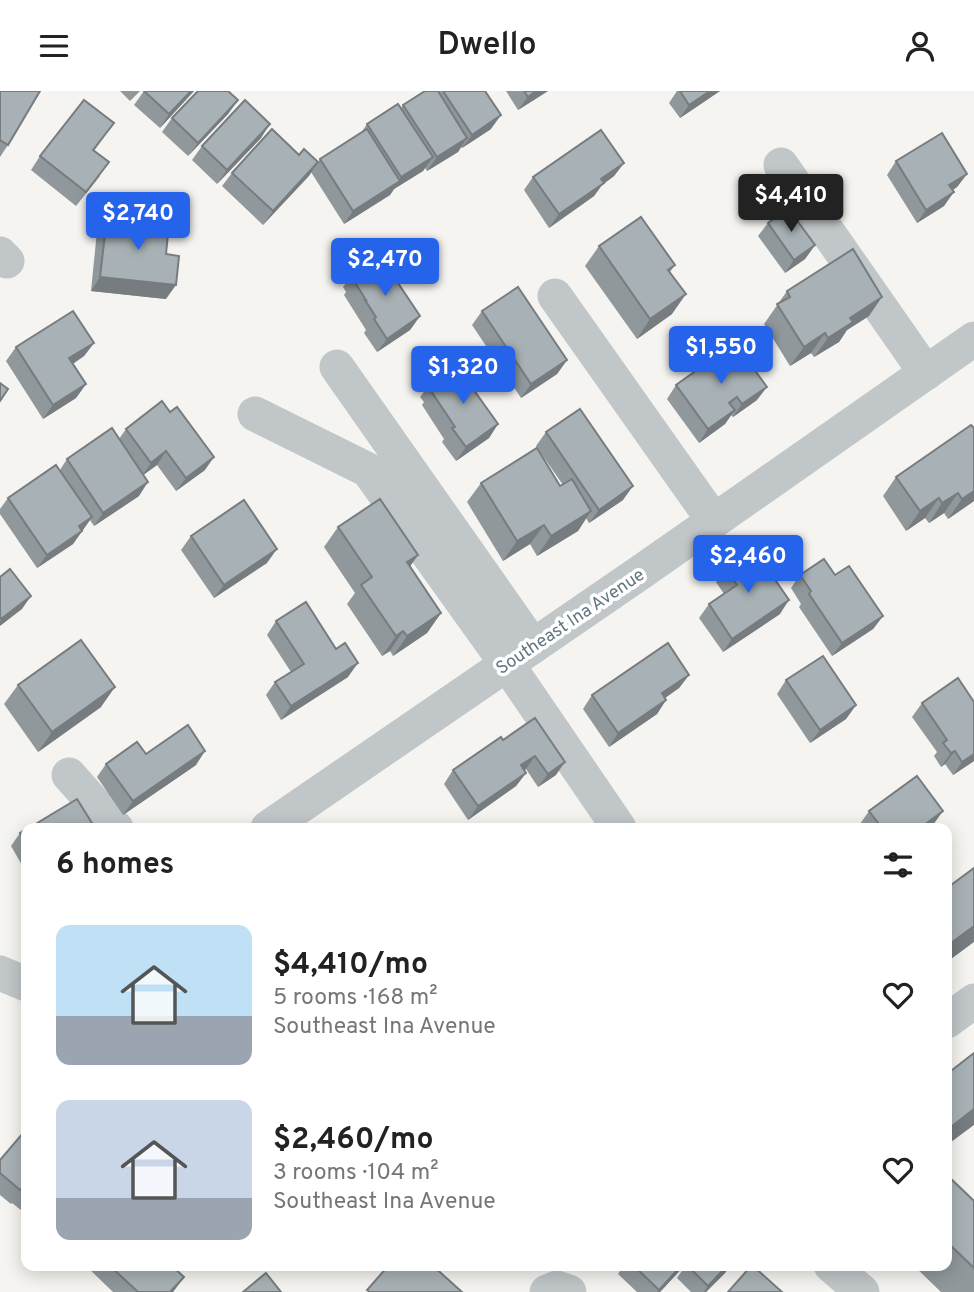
<!DOCTYPE html>
<html lang="en">
<head>
<meta charset="utf-8">
<style>
	:root { --surface:#fff; --page:#f6f6f6; --text:#222; --muted:#767676; --accent:#2563eb }
	body { margin:0; font-family:Overpass,sans-serif; background:var(--page); color:var(--text); height:100vh; display:flex; flex-direction:column; font-size:26px; white-space:nowrap }
	* { box-sizing:border-box; margin:0 }
	p { font-size:23px; color:var(--muted) }
	.icon { flex:none; width:38px; height:38px; fill:none; stroke:currentColor; stroke-width:2; stroke-linecap:round; stroke-linejoin:round }
	.map { position:relative; flex:1; overflow:hidden }
	.details { position:absolute; left:21px; top:732px; width:931px; height:448px; display:flex; flex-direction:column; background:var(--surface); border-radius:14px; box-shadow:0 4px 18px #0003 }
	.details>* { flex:none }
	.price { position:absolute; translate:-50% -60px; padding:0 16px; border-radius:7px; background:var(--accent); color:#fff; font-size:23px; line-height:46px; filter:drop-shadow(0 2px 4px #0008) }
	.price::after { content:''; position:absolute; left:50%; top:42px; width:21px; height:16px; margin-left:-10px; background:inherit; clip-path:polygon(0 0,100% 0,50% 100%) }
	.price.selected { background:#222; color:#fff }
	ul { padding:0; list-style:none }
	li { display:flex; align-items:center; gap:21px; height:175px; padding:0 35px }
	li span { display:grid; place-items:center; flex:none; width:196px; height:140px; border-radius:14px; color:#555 }
	li>.icon { margin-inline-start:auto }
	span .icon { width:84px; height:84px; fill:#fffc; stroke-width:1 }
	li b { font-size:30px }
	h2 { display:flex; justify-content:space-between; align-items:center; height:84px; padding:0 35px; font-size:30px }
	header { display:flex; justify-content:space-between; align-items:center; height:91px; padding:0 35px; background:var(--surface); font-size:32px; font-weight:600 }
	.map>svg:first-child { display:block }
</style>
</head>
<body>
<header><svg class="icon" aria-label="menu" viewBox="0 0 24 24"><path d="M4 6h16M4 12h16M4 18h16"/></svg>Dwello<svg class="icon" aria-label="person" viewBox="0 0 24 24"><circle cx="12" cy="8" r="4"/><path d="M4 21q1-7 8-7t8 7"/></svg></header>
<div class="map">
<svg width="974" height="1201" viewBox="0 0 974 1201">
	<rect width="100%" height="100%" fill="#f5f4f0"/>
	<g fill="none" stroke-linecap="round" stroke-linejoin="round">
		<!-- minor -->
		<g stroke="#c1c6c8" stroke-width="35">
			<path d="M781 74 926 282"/>
			<path d="M0 163 7 170"/>
			<path d="M555 205 714 430"/>
			<path d="M337 276 533 555"/>
			<path d="M255 323 368 379 507 573 619 737"/>
			<path d="M69 684 116 737"/>
			<path d="M268 737 641 481 974 248"/>
			<path d="M0 882 26 893"/>
			<path d="M947 930 974 910"/>
			<path d="M831 1174 862 1201"/>
			<path d="M547 1201 557 1197 569 1201"/>
		</g>
	</g>
	<!-- wall -->
	<g fill="#90989c">
		<path d="M0 0 8 54 0 66Z"/>
		<path d="M120 0H140L130 10Z"/>
		<path d="M144 0H194L160 37 134 14Z"/>
		<path d="M425 0H485L491 38 462 57 461 56 458 61 427 80 425 77 423 80 394 98 390 104 344 133 311 81 263 134 222 95 232 82 299 64 318 71 320 68 361 42 367 33 401 17 403 14Z"/>
		<path d="M506 0H548L518 19Z"/>
		<path d="M677 0H720L680 27 669 12Z"/>
		<path d="M238 9 228 23 188 65 162 41 172 27Z"/>
		<path d="M104 46 94 60 100 85 76 115 31 79 40 65Z"/>
		<path d="M261 47 217 93 192 69 202 55Z"/>
		<path d="M896 70 967 83 957 96 953 99 944 115 917 132 887 84Z"/>
		<path d="M624 72 614 85 602 94 594 105 549 137 524 99 533 86Z"/>
		<path d="M107 126 166 163V208L91 200 97 140Z"/>
		<path d="M768 132 815 154 805 168 785 182 758 145Z"/>
		<path d="M599 155 675 174 670 181 672 223 637 248 585 175Z"/>
		<path d="M353 183 420 225 410 239 377 261 364 242 366 239 344 204 346 201 343 196Z"/>
		<path d="M787 200 869 225 847 239 839 251 814 266 811 262 790 275 764 233Z"/>
		<path d="M482 220 567 269 557 283 521 307 472 234Z"/>
		<path d="M94 252 84 265 73 273 86 293 76 307 43 328 6 270 16 256Z"/>
		<path d="M430 293 498 333 489 347 456 370 442 351 444 348 422 314 424 311 420 306Z"/>
		<path d="M676 294 757 309 733 326 731 324 725 333 699 352 667 308Z"/>
		<path d="M974 337V410L948 428 944 422 929 432 925 427 906 440 883 405 896 386Z"/>
		<path d="M126 338 205 379 176 400 157 374 143 384 139 405 94 435 90 429 73 453 37 477 0 423V418L8 407 60 379 67 368 119 348Z"/>
		<path d="M546 341 623 409 589 432 586 427 578 440 537 465 530 453 503 470 467 411 481 392 560 395 563 394 536 355Z"/>
		<path d="M338 436 418 464 410 475 441 522 427 542 393 565 390 560 382 565 347 513 355 502 324 456Z"/>
		<path d="M191 445 267 472 214 507 181 459Z"/>
		<path d="M726 477 780 523 723 561 699 527 709 513 724 503 716 491Z"/>
		<path d="M800 484H835L883 525 873 538 832 565 799 516 801 513 791 497Z"/>
		<path d="M276 530 336 558 348 586 281 629 266 604 275 591 291 581 267 544Z"/>
		<path d="M689 584 679 597 665 607 666 609 657 623 609 656 583 618 592 604Z"/>
		<path d="M786 589 856 614 846 628 810 652 777 603Z"/>
		<path d="M18 594 101 616 38 661 4 613Z"/>
		<path d="M922 612 974 670 953 684 945 673 941 676 934 665 937 661 912 626Z"/>
		<path d="M535 627 556 684 538 696 526 678 524 679 526 682 516 695 468 729 444 693 453 679 503 649Z"/>
		<path d="M146 663 196 674 123 724 97 686 106 673Z"/>
		<path d="M869 720 933 734 929 737H862L860 733Z"/>
		<path d="M26 738V781L11 755 20 742Z"/>
		<path d="M26 1044V1123L12 1112 11 1113 0 1104V1069Z"/>
		<path d="M947 1084 974 1110V1201H941L913 1174H947Z"/>
		<path d="M85 1174H171L184 1186 173 1201H113Z"/>
		<path d="M624 1174H685L660 1201H637L618 1183Z"/>
		<path d="M686 1174H730L725 1182 706 1201H691L677 1187Z"/>
	</g>
	<!-- shaded-wall -->
	<g fill="#767c7f">
		<path d="M191 0H194L160 37 169 23Z"/>
		<path d="M536 0H548L518 19 528 6Z"/>
		<path d="M710 0H720L680 27 689 14Z"/>
		<path d="M238 9 228 23 188 65 198 52Z"/>
		<path d="M501 24 491 38 462 57 472 44Z"/>
		<path d="M270 33 261 47 217 93 227 79Z"/>
		<path d="M467 47 458 61 427 80 437 66Z"/>
		<path d="M433 66 423 80 394 98 390 104 344 133 353 120 397 92 401 86Z"/>
		<path d="M318 71 309 85 263 134 273 120Z"/>
		<path d="M624 72 614 85 602 94 594 105 549 137 559 123 601 88Z"/>
		<path d="M967 83 957 96 940 107 949 94Z"/>
		<path d="M954 101 944 115 917 132 926 119Z"/>
		<path d="M815 154 805 168 785 182 794 169Z"/>
		<path d="M100 186 176 194 166 208 91 200Z"/>
		<path d="M686 203 672 223 637 248 650 228Z"/>
		<path d="M882 206 869 225 847 239 839 251 814 266 828 247 850 227Z"/>
		<path d="M420 225 410 239 377 261 387 248Z"/>
		<path d="M825 242 811 262 790 275 804 256Z"/>
		<path d="M94 252 84 265 60 281 69 267Z"/>
		<path d="M567 269 557 283 521 307 531 293Z"/>
		<path d="M86 293 76 307 43 328 53 314Z"/>
		<path d="M767 296 757 309 733 326 742 313Z"/>
		<path d="M735 319 725 333 699 352 708 338Z"/>
		<path d="M498 333 489 347 456 370 466 356Z"/>
		<path d="M166 360 157 374 142 385 151 372Z"/>
		<path d="M214 366 205 379 176 400 186 387Z"/>
		<path d="M148 391 139 405 94 435 103 422Z"/>
		<path d="M633 395 623 409 589 432 599 419Z"/>
		<path d="M974 400V410L948 428 962 408Z"/>
		<path d="M958 402 944 422 929 432 942 412Z"/>
		<path d="M939 407 925 427 906 440 920 420Z"/>
		<path d="M591 420 578 440 537 465 551 445Z"/>
		<path d="M92 426 73 453 37 477 47 464 79 435Z"/>
		<path d="M544 434 530 453 503 470 517 450Z"/>
		<path d="M277 458 267 472 214 507 224 494Z"/>
		<path d="M418 464 404 484 407 471Z"/>
		<path d="M31 505 22 518 0 535V530L1 528Z"/>
		<path d="M789 509 780 523 723 561 732 548Z"/>
		<path d="M441 522 427 542 393 565 407 545Z"/>
		<path d="M883 525 873 538 832 565 842 552Z"/>
		<path d="M403 540 390 560 382 565 396 545Z"/>
		<path d="M358 572 348 586 281 629 291 615Z"/>
		<path d="M689 584 679 597 652 616 662 602Z"/>
		<path d="M115 596 101 616 38 661 52 641Z"/>
		<path d="M666 609 657 623 609 656 618 642Z"/>
		<path d="M856 614 846 628 810 652 820 639Z"/>
		<path d="M205 660 196 674 123 724 133 710Z"/>
		<path d="M955 660 945 673 941 676 951 662Z"/>
		<path d="M974 663V670L953 684 962 671Z"/>
		<path d="M535 665 526 678 512 688 521 674Z"/>
		<path d="M565 671 556 684 538 696 548 683Z"/>
		<path d="M526 682 516 695 468 729 478 715Z"/>
		<path d="M943 720 933 734 929 737H920Z"/>
		<path d="M974 835V851L947 871V855Z"/>
		<path d="M974 1018V1034L947 1054V1039Z"/>
		<path d="M682 1174H685L660 1201H657Z"/>
		<path d="M728 1174H730L725 1182 706 1201H704L708 1195Z"/>
		<path d="M184 1186 173 1201H170Z"/>
	</g>
	<!-- building -->
	<g fill="#a8b1b5" stroke="#767c7f" stroke-width="2">
		<path d="M0 0H40L8 54 0 49Z"/>
		<path d="M144 0H191L169 23Z"/>
		<path d="M198 0H228L238 9 198 52 172 27Z"/>
		<path d="M425 0H438L467 47 437 66 403 14Z"/>
		<path d="M443 0H485L501 24 472 44Z"/>
		<path d="M524 0H536L528 6Z"/>
		<path d="M680 0H710L689 14Z"/>
		<path d="M84 9 114 32 93 59 109 71 86 101 40 65Z"/>
		<path d="M245 9 270 33 227 79 202 55Z"/>
		<path d="M398 13 433 66 401 86 367 33Z"/>
		<path d="M272 38 299 64 304 58 318 71 273 120 232 82Z"/>
		<path d="M367 38 400 90 353 120 320 68Z"/>
		<path d="M601 39 624 72 601 88 604 92 559 123 533 86Z"/>
		<path d="M942 42 967 83 949 94 954 101 926 119 896 70Z"/>
		<path d="M788 117 815 154 794 169 768 132Z"/>
		<path d="M107 126 169 133 166 163 179 165 176 194 100 186Z"/>
		<path d="M641 126 675 174 668 179 686 203 650 228 599 155Z"/>
		<path d="M853 158 882 206 850 227 853 231 828 247 825 242 804 256 777 213 790 206 787 200Z"/>
		<path d="M380 165 420 225 387 248 374 228 376 226 365 209H366L354 190 357 189 353 183Z"/>
		<path d="M518 196 567 269 531 293 482 220Z"/>
		<path d="M73 220 94 252 69 267 86 293 53 314 16 256Z"/>
		<path d="M735 252 767 296 742 313 737 306 729 312 735 319 708 338 676 294Z"/>
		<path d="M456 274 498 333 466 356 452 337 455 336 431 300 434 298 430 293Z"/>
		<path d="M0 292 8 298 0 310Z"/>
		<path d="M162 310 170 321 177 316 214 366 186 387 166 360 151 372 126 338Z"/>
		<path d="M580 318 633 395 599 419 546 341Z"/>
		<path d="M971 334 974 337V400L962 408 958 402 942 412 939 407 920 420 896 386Z"/>
		<path d="M112 337 148 391 103 422 67 368Z"/>
		<path d="M537 357 560 395 572 388 591 420 551 445 544 434 517 450 481 392Z"/>
		<path d="M56 374 92 426 79 435 82 440 47 464 8 407Z"/>
		<path d="M380 408 418 464 407 471 441 522 407 545 403 540 396 545 361 494 372 486 338 436Z"/>
		<path d="M244 409 277 458 224 494 191 445Z"/>
		<path d="M754 458 789 509 732 548 709 513 737 494 726 477Z"/>
		<path d="M824 468 835 484 849 475 883 525 842 552 809 503 811 500 800 484Z"/>
		<path d="M10 478 31 505 1 528 0 526V486Z"/>
		<path d="M306 511 336 558 345 552 358 572 291 615 275 591 304 573 276 530Z"/>
		<path d="M81 549 115 596 52 641 18 594Z"/>
		<path d="M668 552 689 584 662 602 666 609 618 642 592 604Z"/>
		<path d="M823 565 856 614 820 639 786 589Z"/>
		<path d="M958 587 974 611V663L962 671 955 660 951 662 943 652 947 649 922 612Z"/>
		<path d="M535 627 565 671 548 683 535 665 521 674 526 682 478 715 453 679 501 646 503 649Z"/>
		<path d="M188 634 205 660 133 710 106 673 137 651 146 663Z"/>
		<path d="M917 685 943 720 920 737H882L869 720Z"/>
		<path d="M77 708 95 737H29Z"/>
		<path d="M26 738V751L20 742Z"/>
		<path d="M974 777V835L947 855V797Z"/>
		<path d="M974 962V1018L947 1039V983Z"/>
		<path d="M23 1042 26 1044V1102L21 1098 20 1099 0 1082V1069Z"/>
		<path d="M947 1084 974 1110V1177L947 1151Z"/>
		<path d="M109 1174H171L184 1186 170 1201H138Z"/>
		<path d="M389 1174H432L462 1201H370L367 1199Z"/>
		<path d="M633 1174H682L659 1199Z"/>
		<path d="M687 1174H728L708 1195Z"/>
		<path d="M752 1174 782 1201H728Z"/>
		<path d="M266 1182 281 1201H243Z"/>
	</g>
	<g text-anchor="middle" stroke-width="7" stroke-linejoin="round" paint-order="stroke">
		<!-- street labels -->
		<g font-size="18" fill="#627883" stroke="#fff">
			<text transform="translate(570 530) rotate(-34)" y="6">Southeast Ina Avenue</text>
		</g>
	</g>
</svg>
<b class="price selected" style="left:791px;top:143px">$4,410</b>
<b class="price" style="left:138px;top:161px">$2,740</b>
<b class="price" style="left:385px;top:207px">$2,470</b>
<b class="price" style="left:721px;top:295px">$1,550</b>
<b class="price" style="left:463px;top:315px">$1,320</b>
<b class="price" style="left:748px;top:504px">$2,460</b>
<section class="details">
<h2>6 homes<svg class="icon" aria-label="filters" viewBox="0 0 24 24"><path d="M4 7h16M4 17h16"/><circle cx="9" cy="7" r="2"/><circle cx="15" cy="17" r="2"/></svg></h2>
<ul>
<li><span style="background:linear-gradient(#bfe0f5 65%,#9aa5b1 0)"><svg class="icon" aria-label="home" viewBox="0 0 24 24"><path d="M3 11l9-7 9 7M6 9v11h12V9"/></svg></span><div><b>$4,410/mo</b><p>5 rooms · 168 m²</p><p>Southeast Ina Avenue</p></div><svg class="icon" aria-label="heart" viewBox="0 0 24 24"><path d="M12 20l-8-8c-3-5 5-10 8-4 3-6 11-1 8 4z"/></svg></li>
<li><span style="background:linear-gradient(#c9d6e8 70%,#9aa5b1 0)"><svg class="icon" aria-label="home" viewBox="0 0 24 24"><path d="M3 11l9-7 9 7M6 9v11h12V9"/></svg></span><div><b>$2,460/mo</b><p>3 rooms · 104 m²</p><p>Southeast Ina Avenue</p></div><svg class="icon" aria-label="heart" viewBox="0 0 24 24"><path d="M12 20l-8-8c-3-5 5-10 8-4 3-6 11-1 8 4z"/></svg></li>
</ul>
</section>
</div>
</body>
</html>
